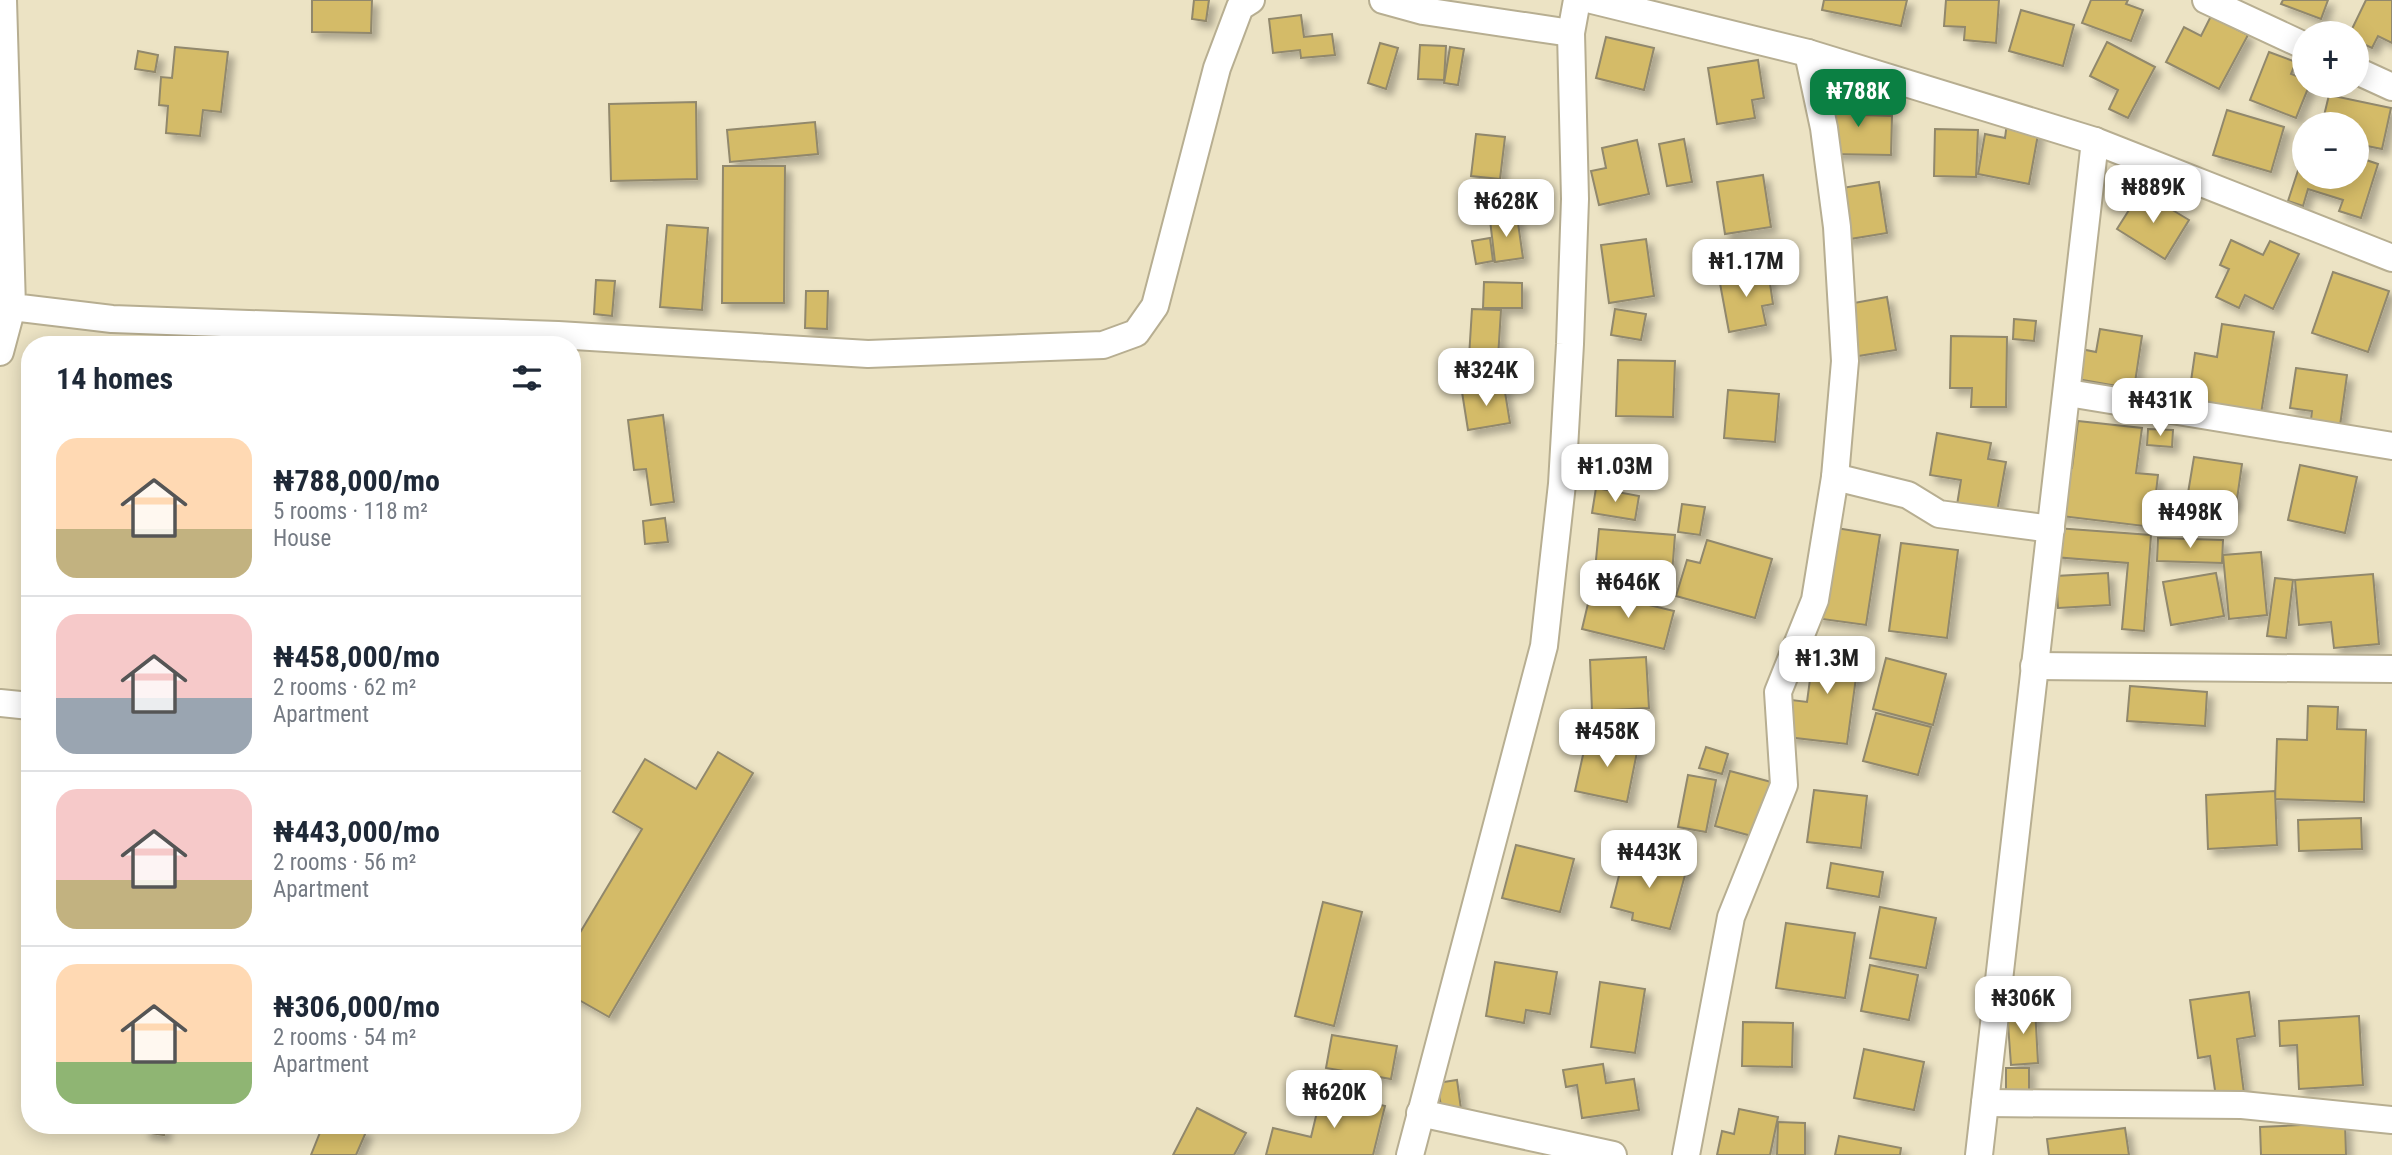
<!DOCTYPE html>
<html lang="en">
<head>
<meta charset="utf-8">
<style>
	:root { --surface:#fff; --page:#f6f6f7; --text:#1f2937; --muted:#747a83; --line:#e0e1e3; --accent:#0b8043 }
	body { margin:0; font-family:"Roboto Condensed",sans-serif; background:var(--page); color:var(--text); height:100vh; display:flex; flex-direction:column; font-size:26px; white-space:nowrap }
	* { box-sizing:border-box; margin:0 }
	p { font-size:23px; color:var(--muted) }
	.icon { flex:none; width:38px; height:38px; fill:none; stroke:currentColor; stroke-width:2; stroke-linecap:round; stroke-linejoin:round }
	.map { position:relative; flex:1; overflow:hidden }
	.side { position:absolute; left:21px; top:336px; width:560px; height:798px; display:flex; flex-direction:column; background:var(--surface); border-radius:28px; box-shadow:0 4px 18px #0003 }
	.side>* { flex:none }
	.fabs { position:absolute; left:2292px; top:21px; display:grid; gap:14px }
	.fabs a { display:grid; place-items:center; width:77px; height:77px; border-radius:50%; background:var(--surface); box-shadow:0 4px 18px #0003; font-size:35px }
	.price { position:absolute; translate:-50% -60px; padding:0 16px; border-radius:14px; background:#fff; color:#222; font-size:23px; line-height:46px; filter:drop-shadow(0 2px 4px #0008) }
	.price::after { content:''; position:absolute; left:50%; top:42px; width:21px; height:16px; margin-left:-10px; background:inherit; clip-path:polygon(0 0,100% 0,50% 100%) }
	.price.on { background:var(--accent); color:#fff }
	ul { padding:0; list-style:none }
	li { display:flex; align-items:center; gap:21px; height:175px; padding:0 35px }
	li+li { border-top:2px solid var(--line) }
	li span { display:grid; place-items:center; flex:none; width:196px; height:140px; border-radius:21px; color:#555 }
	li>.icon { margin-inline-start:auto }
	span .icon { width:84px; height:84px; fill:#fffc; stroke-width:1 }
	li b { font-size:30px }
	h2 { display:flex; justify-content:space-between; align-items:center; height:84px; padding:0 35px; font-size:30px }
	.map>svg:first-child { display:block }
</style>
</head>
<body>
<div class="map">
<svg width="2392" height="1155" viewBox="0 0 2392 1155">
	<defs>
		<filter id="shadow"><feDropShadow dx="6" dy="6" stdDeviation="3.5" flood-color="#0004"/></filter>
	</defs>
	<rect width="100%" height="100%" fill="#ece3c4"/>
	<!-- building -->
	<g fill="#d4bb67" stroke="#91886c" stroke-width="2" filter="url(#shadow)">
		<path d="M312 0H372L371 33 312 32Z"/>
		<path d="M1194 0H1209L1206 21 1192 19Z"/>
		<path d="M1824 0H1907L1901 26 1822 10Z"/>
		<path d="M1946 0H1999L1996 43 1964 40 1965 27 1944 26Z"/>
		<path d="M2091 0H2128L2126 4 2143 10 2131 41 2082 23Z"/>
		<path d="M2283 0H2328L2321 19 2281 4Z"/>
		<path d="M2366 0H2392V43L2378 36 2372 48 2357 41V33H2350Z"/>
		<path d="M2021 10 2074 25 2063 66 2009 51Z"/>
		<path d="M1301 15 1304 37 1332 34 1335 55 1301 58 1300 50 1273 53 1269 19Z"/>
		<path d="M2211 16 2248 35 2219 89 2166 62 2184 27 2201 36Z"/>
		<path d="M1606 37 1654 48 1644 90 1596 78Z"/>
		<path d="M2107 42 2155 67 2128 118 2109 109 2118 90 2090 76Z"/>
		<path d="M1380 43 1398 48 1386 89 1368 83Z"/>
		<path d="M1420 45 1446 46 1444 80 1418 79Z"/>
		<path d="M175 47 228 52 221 112 203 110 200 136 166 133 168 106 159 105 161 77 172 78Z"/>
		<path d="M1450 47 1464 49 1458 85 1444 83Z"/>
		<path d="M138 51 158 55 155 72 135 69Z"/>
		<path d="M2269 52 2296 62 2291 74 2305 79V86H2309L2296 118 2250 100Z"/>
		<path d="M1758 60 1764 98 1752 100 1755 118 1717 124 1708 68Z"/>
		<path d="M2329 95 2391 108 2382 149 2357 144V124H2322Z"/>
		<path d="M1830 98H1864L1863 115 1892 116 1891 155 1829 154Z"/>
		<path d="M696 102 697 179 611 181 609 104Z"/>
		<path d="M2227 110 2284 127 2271 172 2213 155Z"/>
		<path d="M815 122 818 154 730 162 727 130Z"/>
		<path d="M2007 123 2039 129 2029 184 1978 174 1985 134 2005 138Z"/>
		<path d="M1935 129 1978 130 1976 177 1934 176Z"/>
		<path d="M1476 134 1505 137 1500 179 1471 176Z"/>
		<path d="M1684 139 1692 182 1667 186 1659 144Z"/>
		<path d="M1637 140 1649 194 1599 205 1591 171 1606 168 1602 148Z"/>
		<path d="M2305 149V177H2357V157L2378 164 2361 218 2339 211 2343 200 2308 189 2303 206 2288 201Z"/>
		<path d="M723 166H785L784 303H722Z"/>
		<path d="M1763 175 1771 227 1725 234 1717 182Z"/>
		<path d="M1879 182 1887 233 1844 240 1836 189Z"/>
		<path d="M2141 191 2189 220 2165 259 2117 229Z"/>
		<path d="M1517 216 1523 258 1495 262 1490 220Z"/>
		<path d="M667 225 708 228 702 310 660 307Z"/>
		<path d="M1490 238 1493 261 1476 264 1472 241Z"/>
		<path d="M1646 239 1654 296 1609 303 1601 245Z"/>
		<path d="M2231 240 2263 255 2270 241 2299 254 2273 309 2245 295 2239 308 2216 297 2229 269 2220 265Z"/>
		<path d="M1768 270 1773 304 1762 306 1766 325 1729 332 1719 278Z"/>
		<path d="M2333 272 2389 291 2368 352 2312 333Z"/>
		<path d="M596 280 615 281 612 316 594 314Z"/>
		<path d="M1484 282 1522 283V308H1483Z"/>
		<path d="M806 291H828L827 329 805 328Z"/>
		<path d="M1887 297 1896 350 1852 357 1843 305Z"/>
		<path d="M1472 309 1501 310 1497 374 1468 373Z"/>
		<path d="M1615 309 1646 314 1641 340 1611 335Z"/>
		<path d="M2014 319 2036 321 2034 341 2013 339Z"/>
		<path d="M2222 324 2274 332 2260 420 2187 409 2195 353 2217 357Z"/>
		<path d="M2100 329 2142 336 2134 389 2077 379 2081 349 2096 352Z"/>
		<path d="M1951 336 2007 337 2006 407H1971L1972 388H1950Z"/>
		<path d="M1618 360 1675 361 1673 417 1616 416Z"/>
		<path d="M2296 368 2347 375 2339 433 2310 428 2312 411 2290 408Z"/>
		<path d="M1504 386 1510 423 1468 430 1462 392Z"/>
		<path d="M1728 390 1779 394 1775 442 1724 438Z"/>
		<path d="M663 415 674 502 651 505 646 469 634 470 628 420Z"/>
		<path d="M2078 421 2142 428 2136 473 2158 475 2152 527 2053 515 2059 467 2072 468Z"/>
		<path d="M2148 429 2173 430 2172 447 2147 445Z"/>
		<path d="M1937 433 1991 443 1988 459 2006 462 1997 512 1957 505 1961 480 1930 475Z"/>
		<path d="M2194 457 2242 464 2236 506 2187 499Z"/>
		<path d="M2300 465 2357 477 2345 533 2288 520Z"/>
		<path d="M1596 488 1639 496 1635 520 1592 513Z"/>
		<path d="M1682 504 1705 507 1700 535 1678 532Z"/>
		<path d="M665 518 668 542 645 544 643 521Z"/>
		<path d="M1830 527 1880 535 1866 625 1815 618Z"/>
		<path d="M2056 528 2151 535 2144 631 2122 629 2128 563 2054 557Z"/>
		<path d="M1599 529 1675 535 1671 587 1594 580Z"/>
		<path d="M2158 538 2223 540 2222 563 2157 561Z"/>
		<path d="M1707 540 1772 559 1755 618 1676 596 1687 560 1700 563Z"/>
		<path d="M1901 543 1958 550 1947 638 1889 631Z"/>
		<path d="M2261 552 2267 615 2229 619 2223 555Z"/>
		<path d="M2108 573 2110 605 2058 608 2056 576Z"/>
		<path d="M2216 573 2224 616 2171 625 2163 582Z"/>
		<path d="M2373 574 2379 644 2334 648 2331 622 2299 625 2295 580Z"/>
		<path d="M2275 578 2293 580 2286 638 2267 636Z"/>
		<path d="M1591 591 1674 611 1664 649 1582 629Z"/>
		<path d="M1815 642 1860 648 1847 744 1787 737 1792 700 1807 702Z"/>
		<path d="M1646 657 1649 708 1592 711 1590 660Z"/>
		<path d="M1886 658 1946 674 1933 725 1873 709Z"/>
		<path d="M2130 686 2207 692 2205 726 2127 721Z"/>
		<path d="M2308 706 2338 707 2337 729 2366 730 2364 802 2275 799 2277 739 2307 740Z"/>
		<path d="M1876 713 1931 727 1918 775 1863 761Z"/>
		<path d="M1587 737 1638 747 1627 802 1575 791Z"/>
		<path d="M1706 747 1728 754 1722 774 1699 768Z"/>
		<path d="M718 752 753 773 609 1017 572 996V946L642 829 613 812 645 759 696 789Z"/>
		<path d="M1730 771 1775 783 1759 838 1715 826Z"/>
		<path d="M1688 775 1716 780 1706 832 1678 827Z"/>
		<path d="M1814 790 1867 796 1861 848 1807 842Z"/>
		<path d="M2275 791 2277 845 2208 849 2206 795Z"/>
		<path d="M2361 818 2362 849 2299 851 2298 820Z"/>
		<path d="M1516 845 1574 859 1560 912 1502 898Z"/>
		<path d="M1625 852 1687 868 1670 929 1632 920 1633 913 1611 907Z"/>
		<path d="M1831 863 1883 872 1879 897 1827 888Z"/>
		<path d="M1323 902 1362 912 1334 1026 1295 1016Z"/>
		<path d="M1880 907 1936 918 1926 968 1870 958Z"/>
		<path d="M1786 923 1855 933 1845 998 1776 988Z"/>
		<path d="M1495 962 1557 972 1550 1014 1526 1010 1524 1023 1486 1016Z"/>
		<path d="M1870 965 1918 975 1909 1020 1861 1011Z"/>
		<path d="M1600 982 1645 989 1635 1053 1591 1047Z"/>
		<path d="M2249 992 2255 1036 2237 1039 2244 1093 2216 1097 2210 1056 2198 1058 2190 1000Z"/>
		<path d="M2035 1008 2038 1063 2011 1065 2007 1010Z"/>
		<path d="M2359 1016 2363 1085 2299 1089 2297 1045 2280 1046 2279 1021Z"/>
		<path d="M1743 1022 1793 1023 1792 1067 1742 1066Z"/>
		<path d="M1332 1035 1397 1046 1391 1079 1326 1068Z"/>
		<path d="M1864 1049 1924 1062 1914 1110 1854 1098Z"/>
		<path d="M1603 1064 1606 1083 1634 1079 1639 1110 1582 1118 1577 1085 1566 1087 1563 1070Z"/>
		<rect x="2006" y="1068" width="23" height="31"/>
		<path d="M1457 1080 1461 1109 1442 1112 1437 1083Z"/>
		<path d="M1322 1091 1385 1106 1373 1155H1266L1273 1128 1311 1137Z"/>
		<path d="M1197 1108 1246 1133 1234 1155H1173Z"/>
		<path d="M1739 1109 1778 1117 1770 1155H1717L1722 1131 1734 1134Z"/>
		<path d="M1778 1122 1805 1123V1155H1777Z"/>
		<path d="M2345 1123 2346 1155H2261L2260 1127Z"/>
		<path d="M145 1125H165L164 1135 144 1132Z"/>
		<path d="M323 1125H349L366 1132 356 1155H311Z"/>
		<path d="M2125 1128 2129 1155H2049L2047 1139Z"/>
		<path d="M1839 1136 1901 1148 1900 1155H1835Z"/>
	</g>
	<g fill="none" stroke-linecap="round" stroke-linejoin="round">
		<!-- minor casing -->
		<g stroke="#b7ae91" stroke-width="30">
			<g id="minor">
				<path d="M3 0 12 307 112 319 558 335 868 354 1103 345 1136 333 1155 306 1217 68 1240 7 1251 0"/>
				<path d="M1383 0 1423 11 1571 33"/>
				<path d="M1592 0 1808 53 2095 141 2392 258"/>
				<path d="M2206 0 2305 46"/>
				<path d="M2357 71 2392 87"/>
				<path d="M0 352 12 307"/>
				<path d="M2068 393 2392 446"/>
				<path d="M1835 477 1908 495 1939 514 2051 529"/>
				<path d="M2034 666 2392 669"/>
				<path d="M0 703 30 706"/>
				<path d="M1985 1103 2242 1105 2392 1120"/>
				<path d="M1420 1113 1613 1155"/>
				<path d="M1410 1155 1544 646 1562 484 1570 344 1575 199 1571 33 1577 0"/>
				<path d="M1686 1155 1731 917 1784 785 1778 692 1815 600 1835 477 1845 361 1837 227 1824 128 1808 53"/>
				<path d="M1979 1155 2095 141"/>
			</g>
		</g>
		<!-- minor -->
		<use href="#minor" stroke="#fff" stroke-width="26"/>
	</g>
</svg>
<div class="fabs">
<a>+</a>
<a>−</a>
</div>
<b class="price on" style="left:1858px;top:129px">₦788K</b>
<b class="price" style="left:2153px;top:225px">₦889K</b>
<b class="price" style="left:1506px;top:239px">₦628K</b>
<b class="price" style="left:1746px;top:299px">₦1.17M</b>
<b class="price" style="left:1486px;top:408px">₦324K</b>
<b class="price" style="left:2160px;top:438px">₦431K</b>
<b class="price" style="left:1615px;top:504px">₦1.03M</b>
<b class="price" style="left:2190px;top:550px">₦498K</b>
<b class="price" style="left:1628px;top:620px">₦646K</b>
<b class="price" style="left:1827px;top:696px">₦1.3M</b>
<b class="price" style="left:1607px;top:769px">₦458K</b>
<b class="price" style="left:1649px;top:890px">₦443K</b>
<b class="price" style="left:2023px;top:1036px">₦306K</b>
<b class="price" style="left:1334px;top:1130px">₦620K</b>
<section class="side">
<h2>14 homes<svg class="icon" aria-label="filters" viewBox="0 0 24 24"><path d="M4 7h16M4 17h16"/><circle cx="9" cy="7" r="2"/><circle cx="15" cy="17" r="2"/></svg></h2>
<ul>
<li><span style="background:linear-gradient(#ffd9b3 65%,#c2b280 0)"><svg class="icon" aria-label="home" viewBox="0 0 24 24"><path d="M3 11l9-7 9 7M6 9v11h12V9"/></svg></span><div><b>₦788,000/mo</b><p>5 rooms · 118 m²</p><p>House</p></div></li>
<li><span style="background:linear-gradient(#f6c9c9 60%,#9aa5b1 0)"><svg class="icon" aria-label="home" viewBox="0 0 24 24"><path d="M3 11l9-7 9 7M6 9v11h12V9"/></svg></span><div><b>₦458,000/mo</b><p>2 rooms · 62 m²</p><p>Apartment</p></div></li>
<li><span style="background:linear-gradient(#f6c9c9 65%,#c2b280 0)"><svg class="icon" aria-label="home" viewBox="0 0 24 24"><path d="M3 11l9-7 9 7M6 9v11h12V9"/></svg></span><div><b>₦443,000/mo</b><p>2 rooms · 56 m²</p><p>Apartment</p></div></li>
<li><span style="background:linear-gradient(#ffd9b3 70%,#8fb573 0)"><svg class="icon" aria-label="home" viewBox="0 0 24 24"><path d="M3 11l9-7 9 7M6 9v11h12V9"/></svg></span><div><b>₦306,000/mo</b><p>2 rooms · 54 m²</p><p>Apartment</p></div></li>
</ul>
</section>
</div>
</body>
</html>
